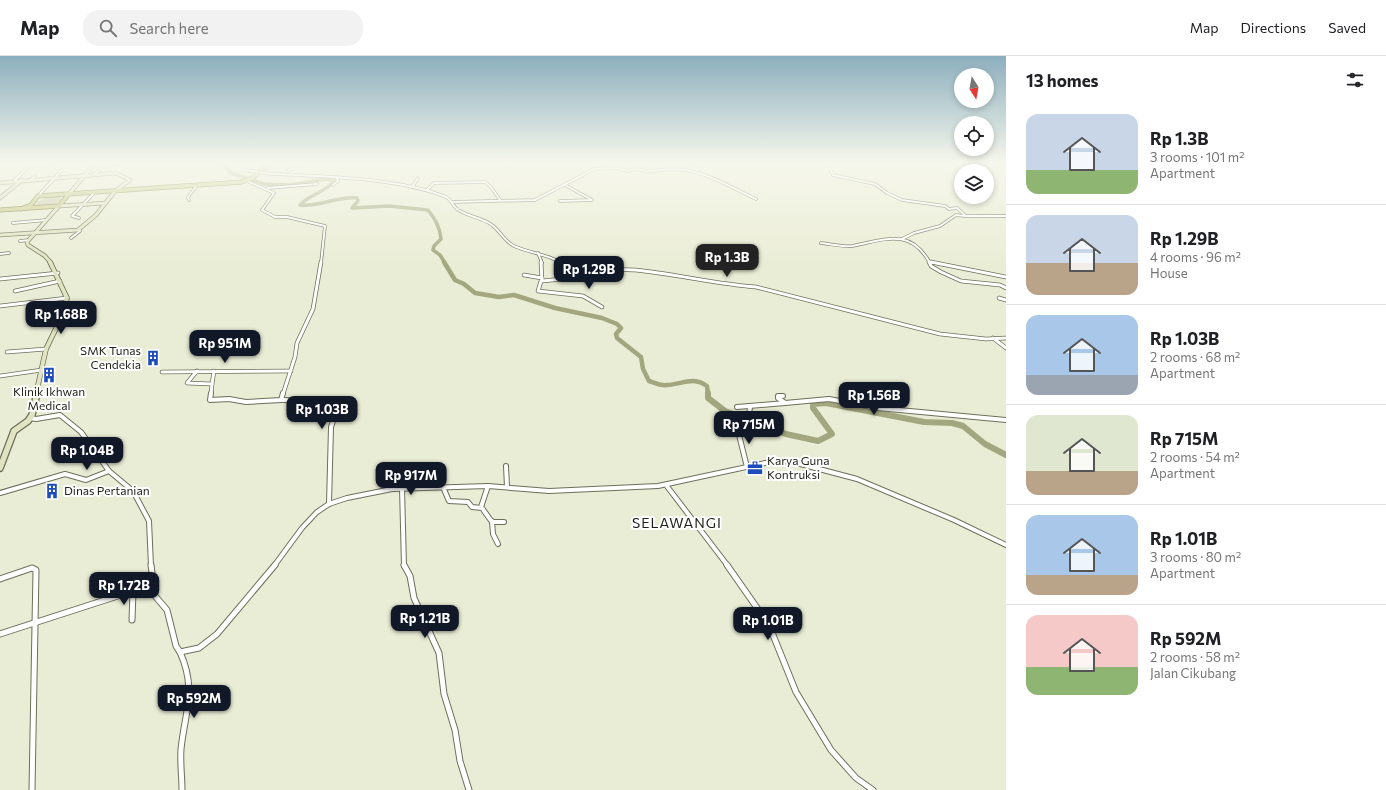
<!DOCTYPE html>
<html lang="en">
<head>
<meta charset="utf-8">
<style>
	:root { --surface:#fff; --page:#f2f2f2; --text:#202124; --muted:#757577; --line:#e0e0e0; --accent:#111827 }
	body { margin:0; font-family:Commissioner,sans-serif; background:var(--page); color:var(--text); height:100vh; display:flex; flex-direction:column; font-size:15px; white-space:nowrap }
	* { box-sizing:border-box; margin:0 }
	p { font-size:13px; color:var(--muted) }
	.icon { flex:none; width:22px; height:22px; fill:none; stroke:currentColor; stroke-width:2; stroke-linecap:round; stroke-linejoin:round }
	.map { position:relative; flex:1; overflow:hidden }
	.side { display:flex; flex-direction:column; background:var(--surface); width:380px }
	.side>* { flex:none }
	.needle { width:26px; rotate:169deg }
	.fabs { position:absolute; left:954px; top:12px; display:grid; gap:8px }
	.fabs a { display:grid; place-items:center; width:40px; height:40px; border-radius:50%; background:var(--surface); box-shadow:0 2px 6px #0003; font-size:20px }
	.price { position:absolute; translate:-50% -34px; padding:0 9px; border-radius:8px; background:var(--accent); color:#fff; font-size:13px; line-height:26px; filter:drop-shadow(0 1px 2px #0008) }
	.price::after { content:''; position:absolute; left:50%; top:24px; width:12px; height:9px; margin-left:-6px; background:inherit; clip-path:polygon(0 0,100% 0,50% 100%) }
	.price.current { background:#222; color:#fff }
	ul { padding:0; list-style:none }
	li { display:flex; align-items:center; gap:12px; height:100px; padding:0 20px }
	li+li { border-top:1px solid var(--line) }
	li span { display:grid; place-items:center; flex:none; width:112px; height:80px; border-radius:12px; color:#555 }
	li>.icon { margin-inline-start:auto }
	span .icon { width:48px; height:48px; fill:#fffc; stroke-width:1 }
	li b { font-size:17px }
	h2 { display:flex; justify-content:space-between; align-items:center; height:48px; padding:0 20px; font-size:17px }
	header { display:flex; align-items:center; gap:24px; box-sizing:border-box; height:56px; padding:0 20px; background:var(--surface); border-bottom:1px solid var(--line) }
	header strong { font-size:19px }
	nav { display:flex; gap:22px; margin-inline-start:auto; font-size:14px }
	.search { width:280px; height:36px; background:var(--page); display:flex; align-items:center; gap:10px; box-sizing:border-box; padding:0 14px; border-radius:16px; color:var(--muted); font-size:15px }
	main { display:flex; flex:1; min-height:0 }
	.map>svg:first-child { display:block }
</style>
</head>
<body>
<header>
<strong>Map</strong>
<div class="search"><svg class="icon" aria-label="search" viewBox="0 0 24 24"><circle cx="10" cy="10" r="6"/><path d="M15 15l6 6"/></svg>Search here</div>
<nav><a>Map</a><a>Directions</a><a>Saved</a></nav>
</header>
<main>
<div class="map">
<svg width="1006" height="734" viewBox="0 0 1006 734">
	<rect width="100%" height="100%" fill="#eaedd5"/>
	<!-- green -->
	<path fill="#c7cbac" d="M50 140 60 141 62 143C56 150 45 151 36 149L37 146Z"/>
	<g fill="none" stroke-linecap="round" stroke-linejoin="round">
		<!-- river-far2 -->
		<path stroke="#a2a77f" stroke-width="3.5" d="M222 107 231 117 264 128 290 129 326 123 334 125C325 137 309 138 300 149 320 151 337 140 357 142L358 145 352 152 389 150 428 154C435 163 440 171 441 183L434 190 433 194 440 199 445 207"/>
		<!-- river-far1 -->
		<path stroke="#a2a77f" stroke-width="4.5" d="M444 206 455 224 464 228 475 237 499 241 514 239 555 252 602 262 617 268 621 272 616 278 617 282 641 301 643 313 649 325C655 327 660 330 667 329 683 328 693 320 707 330L708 338"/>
		<!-- river -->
		<path stroke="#a2a77f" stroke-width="6" d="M708 337V342L725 355 786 378 818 385 832 378 813 352V348L826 347 924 366 952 367 963 370 985 388 1006 399"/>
		<!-- street-far3 casing -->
		<g stroke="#6d6f5a" stroke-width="3.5">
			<g id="street-far3">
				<path d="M696 107 699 113 697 114"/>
				<path d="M828 107 833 119 875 128 887 137 902 144 945 150 949 153 957 152 966 160H1006"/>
				<path d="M243 114 261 116"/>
				<path d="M288 114 293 113 298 107"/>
				<path d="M260 117C316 121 395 120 446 141 452 144 452 149 456 152 466 161 482 161 492 169 500 175 504 185 514 190 529 197 547 198 562 207"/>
				<path d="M95 118 105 109 118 108"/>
				<path d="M15 124 30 109 51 108"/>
				<path d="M30 124 35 120"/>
				<path d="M247 125 274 137 262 154 275 161H287L325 170 321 207"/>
				<path d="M333 129 338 125 337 122"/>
				<path d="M412 131 418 122"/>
				<path d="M268 132 317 128"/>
				<path d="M427 134 434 127 485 126 491 131 500 144"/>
				<path d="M38 140 62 114"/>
				<path d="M189 144 188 141 198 128"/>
				<path d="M560 145 592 144 565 129"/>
				<path d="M452 146 535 144 594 113 616 112 628 115C638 110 645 117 655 115 694 107 722 127 756 143"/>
				<path d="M79 162 72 160 95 136"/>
				<path d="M13 167 47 164"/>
				<path d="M71 182 80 175 78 174"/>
				<path d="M902 183 914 177 940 170 956 159 965 160"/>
				<path d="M20 185 29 184"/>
				<path d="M821 187C831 188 843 191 852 190 884 184 910 171 930 207"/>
				<path d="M538 197 542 207"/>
				<path d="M0 198 9 197"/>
				<path d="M929 206 936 207"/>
			</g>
		</g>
		<!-- street-far2 casing -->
		<g stroke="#6d6f5a" stroke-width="4.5">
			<g id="street-far2">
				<path d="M541 206 542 225 594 220"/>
				<path d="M560 206C579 217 614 212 635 214 676 218 715 228 756 231L940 278 986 283 1006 282"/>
				<path d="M929 206 931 210 941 216 961 225 1000 229 1006 232"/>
				<path d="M931 206 1006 221"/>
				<path d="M524 219 542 222"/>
				<path d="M0 223 58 217"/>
				<path d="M541 225 538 235 583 240 602 251"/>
				<path d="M15 235 60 225"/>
				<path d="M999 242 1006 244"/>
				<path d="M0 250 67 242"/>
				<path d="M993 282 1006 292"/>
				<path d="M7 296 46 293"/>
				<path d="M197 315 187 327 212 328 211 338"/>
				<path d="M162 316 291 315"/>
				<path d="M0 320 42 314"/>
				<path d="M212 328 214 315"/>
				<path d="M283 338 295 301 297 287 313 253 321 206"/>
			</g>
		</g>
		<!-- street-far1 casing -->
		<g stroke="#6d6f5a" stroke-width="6">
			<g id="street-far1">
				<path d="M211 337 210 344 229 343 246 346 281 344 283 337"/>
				<path d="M783 340H778V342L785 347 829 343 878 352 1006 364"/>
				<path d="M281 344 340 345 331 371 329 448"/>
				<path d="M737 351 785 347"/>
				<path d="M30 362 36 363 60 359 81 376 109 415 133 435 149 465 151 510"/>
				<path d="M506 410 507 431"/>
				<path d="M747 411 739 379 748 367 750 351"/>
				<path d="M666 429 728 510"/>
				<path d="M443 431 449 445 468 446 472 451 482 452 492 466H504"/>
				<path d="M402 432 404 510"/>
				<path d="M0 437 65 418 86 424 109 415"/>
				<path d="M481 451 488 430"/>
				<path d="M492 465 493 478 498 488"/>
				<path d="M274 510 302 472 317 456 329 448 347 442 392 433 488 430 549 435 658 430 765 407 789 405 857 423 954 464 1006 489"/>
			</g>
		</g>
		<!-- street casing -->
		<g stroke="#6d6f5a" stroke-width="7">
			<g id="street">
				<path d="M151 509 155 540 167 554 176 590 180 596 199 592 217 578 275 509"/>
				<path d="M404 509 410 520 414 542 439 597 444 638 455 674 460 705 469 734"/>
				<path d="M727 509 769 569 796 636 831 694 856 722 873 734"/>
				<path d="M0 523 32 512 36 514 32 734"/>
				<path d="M132 564 133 535"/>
				<path d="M0 578 133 535 152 526"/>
				<path d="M180 596C197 634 185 655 181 693 180 707 182 721 182 734"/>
			</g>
		</g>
		<!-- secondary-far2 casing -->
		<g stroke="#6d6f5a" stroke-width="4.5">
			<g id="secondary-far2">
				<path d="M0 127 116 117 130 124 115 135 96 159 78 174 0 179"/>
				<path d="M69 138 95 107"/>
				<path d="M0 142 22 124"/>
				<path d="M51 207 45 200 28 189 27 186 59 150 106 147"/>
			</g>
		</g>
		<!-- secondary-far1 casing -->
		<g stroke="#6d6f5a" stroke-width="5.5">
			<path id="secondary-far1" d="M36 338 46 293 63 258 67 242 50 206"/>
		</g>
		<!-- secondary casing -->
		<g stroke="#6d6f5a" stroke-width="8">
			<path id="secondary" d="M0 412 14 375 28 365 32 359 37 337"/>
		</g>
		<!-- primary casing -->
		<g stroke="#707627" stroke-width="5">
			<g id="primary">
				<path d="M21 153 31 149 38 140 242 126 253 122 270 107"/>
				<path d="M0 154 59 150 69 138"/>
			</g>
		</g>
		<!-- street-far3 -->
		<use href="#street-far3" stroke="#fff" stroke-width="2"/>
		<!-- street-far2 -->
		<use href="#street-far2" stroke="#fff" stroke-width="3"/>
		<!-- street-far1 -->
		<use href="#street-far1" stroke="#fff" stroke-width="4"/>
		<!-- street -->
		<use href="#street" stroke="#fff" stroke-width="5"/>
		<!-- secondary-far2 -->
		<use href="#secondary-far2" stroke="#e1e4c1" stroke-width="3"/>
		<!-- secondary-far1 -->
		<use href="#secondary-far1" stroke="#e1e4c1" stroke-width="4"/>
		<!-- secondary -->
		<use href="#secondary" stroke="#e1e4c1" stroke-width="5.5"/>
		<!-- primary -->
		<use href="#primary" stroke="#c4c883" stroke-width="3.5"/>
	</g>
	<!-- sky -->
	<linearGradient id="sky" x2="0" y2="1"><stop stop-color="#8cafbe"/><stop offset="0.51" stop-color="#f6f7ec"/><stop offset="1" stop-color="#f6f7ec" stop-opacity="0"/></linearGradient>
	<rect width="1006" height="210" fill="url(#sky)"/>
	<!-- icons -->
	<defs>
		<g id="building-bare" transform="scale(1.2)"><path d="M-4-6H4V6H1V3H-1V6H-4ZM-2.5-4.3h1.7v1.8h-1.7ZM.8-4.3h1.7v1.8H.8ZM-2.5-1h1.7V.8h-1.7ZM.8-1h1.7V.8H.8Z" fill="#1d4dba" stroke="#fff" stroke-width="2.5" paint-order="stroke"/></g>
		<g id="office-bare" transform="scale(1.2)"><path d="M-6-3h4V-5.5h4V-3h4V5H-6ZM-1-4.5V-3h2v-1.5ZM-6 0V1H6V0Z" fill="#1d4dba" stroke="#fff" stroke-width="2.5" paint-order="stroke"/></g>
	</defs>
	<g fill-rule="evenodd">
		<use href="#building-bare" x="153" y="302"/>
		<use href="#building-bare" x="49" y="319"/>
		<use href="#office-bare" x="755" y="412"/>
		<use href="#building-bare" x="52" y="435"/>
	</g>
	<g text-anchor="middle" stroke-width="4" stroke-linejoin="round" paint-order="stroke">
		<!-- poi labels -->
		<g font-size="12" fill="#1f2017" stroke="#fff" text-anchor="start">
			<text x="141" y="299" text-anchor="end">SMK Tunas<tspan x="141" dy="14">Cendekia</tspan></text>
			<text x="49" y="340" text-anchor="middle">Klinik Ikhwan<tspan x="49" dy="14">Medical</tspan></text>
			<text x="767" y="409">Karya Guna<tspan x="767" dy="14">Kontruksi</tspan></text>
			<text x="64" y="439">Dinas Pertanian</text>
		</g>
		<!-- quarter labels -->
		<g font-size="14" letter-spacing="1" fill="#1f2017" stroke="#fff">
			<text x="677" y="472">SELAWANGI</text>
		</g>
	</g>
</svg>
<div class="fabs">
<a><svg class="needle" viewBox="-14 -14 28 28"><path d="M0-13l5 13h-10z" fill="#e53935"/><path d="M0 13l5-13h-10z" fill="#757577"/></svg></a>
<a><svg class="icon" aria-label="locate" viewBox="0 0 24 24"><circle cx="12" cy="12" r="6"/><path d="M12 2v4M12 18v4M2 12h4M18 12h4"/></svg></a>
<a><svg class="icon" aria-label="layers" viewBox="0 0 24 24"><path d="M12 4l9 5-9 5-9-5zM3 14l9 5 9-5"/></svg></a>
</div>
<b class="price current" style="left:727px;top:222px">Rp 1.3B</b>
<b class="price" style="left:589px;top:234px">Rp 1.29B</b>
<b class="price" style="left:61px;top:279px">Rp 1.68B</b>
<b class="price" style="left:225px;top:308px">Rp 951M</b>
<b class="price" style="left:874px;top:360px">Rp 1.56B</b>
<b class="price" style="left:322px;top:374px">Rp 1.03B</b>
<b class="price" style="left:749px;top:389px">Rp 715M</b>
<b class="price" style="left:87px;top:415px">Rp 1.04B</b>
<b class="price" style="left:411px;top:440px">Rp 917M</b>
<b class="price" style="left:124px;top:550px">Rp 1.72B</b>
<b class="price" style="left:425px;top:583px">Rp 1.21B</b>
<b class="price" style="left:768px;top:585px">Rp 1.01B</b>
<b class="price" style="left:194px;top:663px">Rp 592M</b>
</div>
<section class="side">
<h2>13 homes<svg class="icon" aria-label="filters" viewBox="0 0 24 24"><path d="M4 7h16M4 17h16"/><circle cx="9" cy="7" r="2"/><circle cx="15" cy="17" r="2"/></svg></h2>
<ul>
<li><span style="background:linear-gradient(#c9d6e8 70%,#8fb573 0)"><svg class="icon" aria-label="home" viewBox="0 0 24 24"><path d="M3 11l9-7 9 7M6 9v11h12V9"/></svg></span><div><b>Rp 1.3B</b><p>3 rooms · 101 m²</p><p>Apartment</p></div></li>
<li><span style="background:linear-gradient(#c9d6e8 60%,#b9a48a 0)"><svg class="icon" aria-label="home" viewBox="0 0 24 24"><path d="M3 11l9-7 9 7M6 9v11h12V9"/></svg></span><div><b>Rp 1.29B</b><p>4 rooms · 96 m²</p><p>House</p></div></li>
<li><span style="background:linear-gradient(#a9c7e8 75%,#9aa5b1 0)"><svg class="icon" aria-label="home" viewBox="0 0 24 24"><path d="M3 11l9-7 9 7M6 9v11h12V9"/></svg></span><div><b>Rp 1.03B</b><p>2 rooms · 68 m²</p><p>Apartment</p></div></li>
<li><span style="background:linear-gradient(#dfe7d0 70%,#b9a48a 0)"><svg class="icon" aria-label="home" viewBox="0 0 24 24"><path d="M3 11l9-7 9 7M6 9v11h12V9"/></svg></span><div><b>Rp 715M</b><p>2 rooms · 54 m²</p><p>Apartment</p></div></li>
<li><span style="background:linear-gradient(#a9c7e8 75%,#b9a48a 0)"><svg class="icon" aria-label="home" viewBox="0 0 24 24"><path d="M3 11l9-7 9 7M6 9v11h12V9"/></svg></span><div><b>Rp 1.01B</b><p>3 rooms · 80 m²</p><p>Apartment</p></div></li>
<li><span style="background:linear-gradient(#f6c9c9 65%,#8fb573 0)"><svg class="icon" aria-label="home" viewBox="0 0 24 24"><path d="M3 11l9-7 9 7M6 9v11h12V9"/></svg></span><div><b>Rp 592M</b><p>2 rooms · 58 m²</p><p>Jalan Cikubang</p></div></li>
</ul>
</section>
</main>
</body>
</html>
